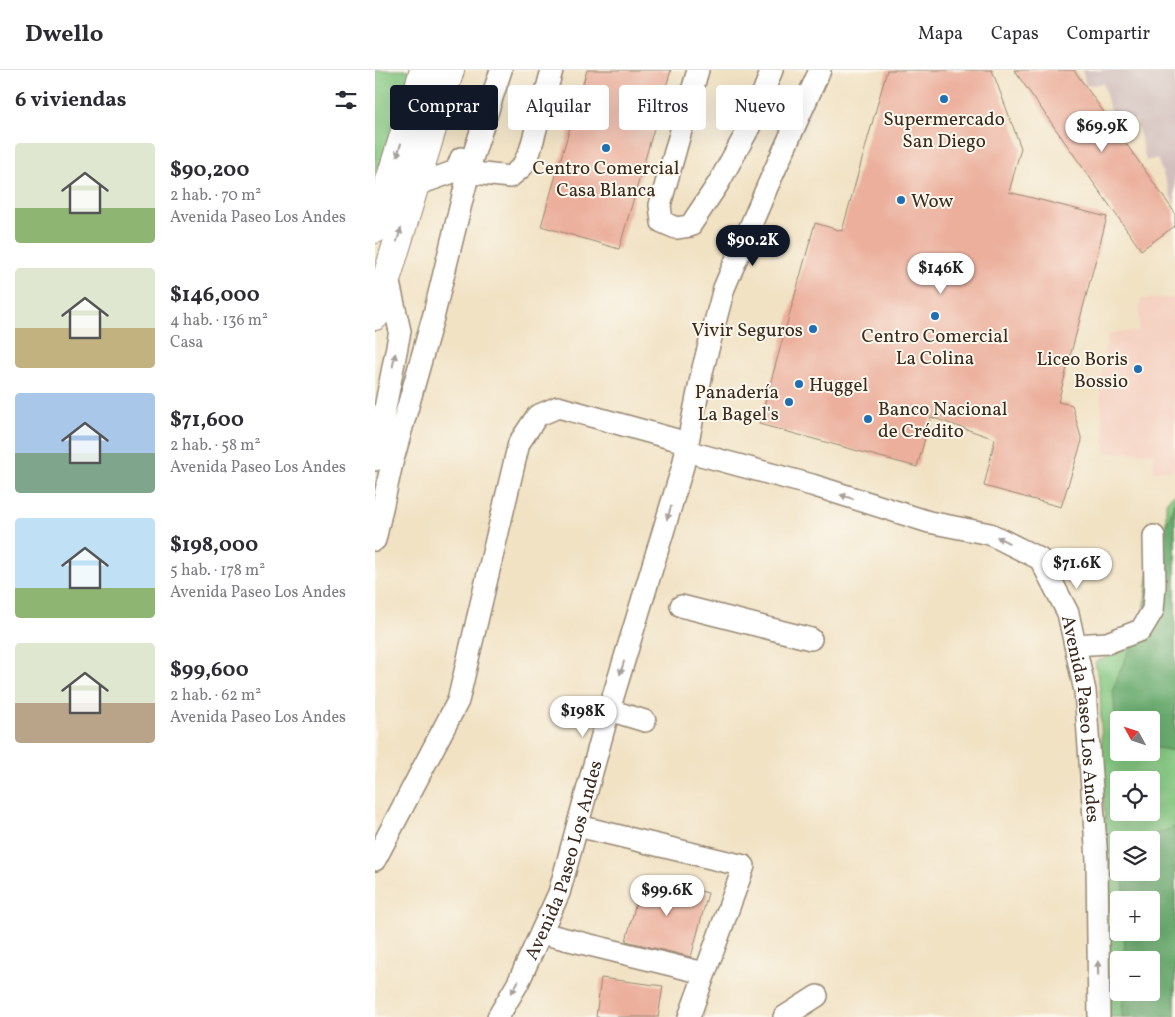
<!DOCTYPE html>
<html lang="es">
<head>
<meta charset="utf-8">
<style>
	:root { --surface:#fff; --page:#f2f2f3; --text:#2b2b33; --muted:#7c7c81; --line:#e1e1e2; --accent:#111827 }
	body { margin:0; font-family:Vollkorn,serif; background:var(--page); color:var(--text); height:100vh; display:flex; flex-direction:column; font-size:19px; white-space:nowrap }
	* { box-sizing:border-box; margin:0 }
	p { font-size:16px; color:var(--muted) }
	.icon { flex:none; width:28px; height:28px; fill:none; stroke:currentColor; stroke-width:2; stroke-linecap:round; stroke-linejoin:round }
	.map { position:relative; flex:1; overflow:hidden }
	.details { display:flex; flex-direction:column; background:var(--surface); width:375px }
	.details>* { flex:none }
	.banner { position:absolute; left:15px; top:15px; width:475px; height:45px; display:flex; gap:10px }
	.needle { width:32px; rotate:310deg }
	.tools { position:absolute; left:735px; top:641px; display:grid; gap:10px }
	.tools a { display:grid; place-items:center; width:50px; height:50px; border-radius:5px; background:var(--surface); box-shadow:0 5px 20px #0002; font-size:25px }
	.price { position:absolute; translate:-50% -42px; padding:0 11px; border-radius:18px; background:#fff; color:#222; font-size:16px; line-height:32px; filter:drop-shadow(0 1px 2px #0008) }
	.price::after { content:''; position:absolute; left:50%; top:30px; width:15px; height:11px; margin-left:-8px; background:inherit; clip-path:polygon(0 0,100% 0,50% 100%) }
	.price.current { background:var(--accent); color:#fff }
	ul { padding:0; list-style:none }
	li { display:flex; align-items:center; gap:15px; height:125px; padding:0 15px }
	li span { display:grid; place-items:center; flex:none; width:140px; height:100px; border-radius:5px; color:#555 }
	li>.icon { margin-inline-start:auto }
	span .icon { width:60px; height:60px; fill:#fffc; stroke-width:1 }
	li b { font-size:21px }
	h2 { display:flex; justify-content:space-between; align-items:center; height:60px; padding:0 15px; font-size:21px }
	.chip { padding:0 18px; border-radius:5px; background:var(--surface); box-shadow:0 5px 20px #0002; font-size:18px; line-height:45px }
	.chip.current { background:var(--accent); color:#fff }
	header { display:flex; align-items:center; gap:30px; box-sizing:border-box; height:70px; padding:0 25px; background:var(--surface); border-bottom:1px solid var(--line) }
	header strong { font-size:24px }
	nav { display:flex; gap:28px; margin-inline-start:auto; font-size:18px }
	main { display:flex; flex:1; min-height:0 }
	.map>svg:first-child { display:block }
</style>
</head>
<body>
<header>
<strong>Dwello</strong>
<nav><a>Mapa</a><a>Capas</a><a>Compartir</a></nav>
</header>
<main>
<section class="details">
<h2>6 viviendas<svg class="icon" aria-label="filters" viewBox="0 0 24 24"><path d="M4 7h16M4 17h16"/><circle cx="9" cy="7" r="2"/><circle cx="15" cy="17" r="2"/></svg></h2>
<ul>
<li><span style="background:linear-gradient(#dfe7d0 65%,#8fb573 0)"><svg class="icon" aria-label="home" viewBox="0 0 24 24"><path d="M3 11l9-7 9 7M6 9v11h12V9"/></svg></span><div><b>$90,200</b><p>2 hab. · 70 m²</p><p>Avenida Paseo Los Andes</p></div></li>
<li><span style="background:linear-gradient(#dfe7d0 60%,#c2b280 0)"><svg class="icon" aria-label="home" viewBox="0 0 24 24"><path d="M3 11l9-7 9 7M6 9v11h12V9"/></svg></span><div><b>$146,000</b><p>4 hab. · 136 m²</p><p>Casa</p></div></li>
<li><span style="background:linear-gradient(#a9c7e8 60%,#7fa58c 0)"><svg class="icon" aria-label="home" viewBox="0 0 24 24"><path d="M3 11l9-7 9 7M6 9v11h12V9"/></svg></span><div><b>$71,600</b><p>2 hab. · 58 m²</p><p>Avenida Paseo Los Andes</p></div></li>
<li><span style="background:linear-gradient(#bfe0f5 70%,#8fb573 0)"><svg class="icon" aria-label="home" viewBox="0 0 24 24"><path d="M3 11l9-7 9 7M6 9v11h12V9"/></svg></span><div><b>$198,000</b><p>5 hab. · 178 m²</p><p>Avenida Paseo Los Andes</p></div></li>
<li><span style="background:linear-gradient(#dfe7d0 60%,#b9a48a 0)"><svg class="icon" aria-label="home" viewBox="0 0 24 24"><path d="M3 11l9-7 9 7M6 9v11h12V9"/></svg></span><div><b>$99,600</b><p>2 hab. · 62 m²</p><p>Avenida Paseo Los Andes</p></div></li>
</ul>
</section>
<div class="map">
<svg width="800" height="947" viewBox="0 0 800 947">
	<rect width="100%" height="100%" fill="#fbf7ec"/>
	<filter id="ink" filterUnits="userSpaceOnUse"><feTurbulence type="fractalNoise" baseFrequency=".02" numOctaves="2"/><feDisplacementMap in="SourceGraphic" scale="10" xChannelSelector="R" yChannelSelector="G"/><feConvolveMatrix kernelMatrix="1 2 1 2 8 2 1 2 1" color-interpolation-filters="sRGB"/></filter>
	<filter id="wash" filterUnits="userSpaceOnUse"><feTurbulence type="fractalNoise" baseFrequency=".0096" numOctaves="4" result="noise"/><feDisplacementMap in="SourceGraphic" scale="20" xChannelSelector="R" yChannelSelector="G"/><feGaussianBlur stdDeviation="1.12" result="paint"/><feColorMatrix in="noise" values="0 0 0 0 0 0 0 0 0 0 0 0 0 0 0 0 0 1.4 0 .05"/><feComposite in="paint" operator="in"/></filter>
	<g filter="url(#wash)">
		<rect width="100%" height="100%" fill="#f1e2c4"/>
		<!-- built -->
		<path fill="#f5d2c2" d="M800 228V400L779 401V383L730 382 725 317 729 281 734 263 763 261 766 229Z"/>
		<!-- industrial -->
		<path fill="#d1bfbd" d="M707 0H800V136L782 88 771 91 761 49 739 56 728 13 711 16Z"/>
		<!-- green -->
		<g fill="#84c781" stroke="#607850" fill-rule="evenodd">
			<path d="M0 0H36L0 126Z"/>
			<path d="M800 422V947H734L736 847 728 720 725 620 720 592 770 572 791 495V432ZM744 650H776V682H744ZM744 710H776V742H744ZM744 770H776V802H744ZM744 830H776V862H744ZM744 890H776V922H744Z"/>
		</g>
		<!-- forest -->
		<g fill="#6bac6f" stroke="#536b46">
			<path d="M800 430V681L776 677V650H744V657L740 647 738 619 750 589 766 560 779 466 793 452Z"/>
			<path d="M800 757V947H747L748 923 776 922V890H749L750 863 776 862V830H751L748 812 751 803 776 802V770H770L775 766Z"/>
		</g>
		<g id="blocks">
			<!-- building -->
			<g fill="#ecaf9c">
				<path d="M212 0H296L244 179 166 156Z"/>
				<path d="M512 0H617L646 78 634 122 732 147 683 332 697 335 707 371 686 437 609 416 620 369 556 347 542 397 384 354 440 153 467 161Z"/>
				<path d="M639 0H699L800 143V156L766 180Z"/>
				<path d="M268 806 333 823 316 887 251 871Z"/>
				<path d="M226 908 288 916 283 947H221Z"/>
			</g>
		</g>
	</g>
	<g filter="url(#ink)">
		<use href="#blocks" fill-opacity="0" stroke="#968671" stroke-width="1"/>
		<g fill="none" stroke-linecap="round" stroke-linejoin="round">
			<!-- minor casing -->
			<g stroke="#968671" stroke-width="24">
				<g id="minor">
					<path d="M323 0 285 135 287 152 301 158 315 156 343 114 374 58 397 0"/>
					<path d="M81 101 135 107 147 97 155 81 177 0"/>
					<path d="M41 115 81 101 86 88"/>
					<path id="s1" d="M311 381 437 415 554 452 615 464 665 489 693 543 710 621 722 790 724 947"/>
					<path d="M0 390 25 261 12 204"/>
					<path d="M0 470 17 393 59 244 97 89 126 0"/>
					<path d="M306 536 436 569"/>
					<path d="M700 575 732 573 766 560 778 540 780 516 779 466"/>
					<path d="M234 640 270 651"/>
					<path d="M203 756 369 796 314 947"/>
					<path d="M0 790 83 631 144 373 162 346 183 337 313 373"/>
					<path d="M166 863 329 903"/>
					<path id="s2" d="M123 947 143 913 184 823 234 640 308 396 328 298 349 218 393 115 445 0"/>
					<path d="M409 947 442 926"/>
				</g>
			</g>
			<!-- major casing -->
			<g stroke="#968671" stroke-width="30">
				<g id="major">
					<path d="M0 159 49 0"/>
					<path d="M0 246 75 0"/>
				</g>
			</g>
			<!-- minor -->
			<use href="#minor" stroke="#fff" stroke-width="21"/>
			<!-- major -->
			<use href="#major" stroke="#fff" stroke-width="28"/>
		</g>
		<!-- one-way arrows -->
		<defs><path id="oneway-solid" d="M-6-.8H1V-3.2L6.5 0L1 3.2V.8H-6Z" transform="scale(1.25)"/></defs>
		<g fill="#a79f9a">
			<use href="#oneway-solid" transform="translate(24 80) rotate(107)"/>
			<use href="#oneway-solid" transform="translate(24 165) rotate(-72)"/>
			<use href="#oneway-solid" transform="translate(19 290) rotate(-79)"/>
			<use href="#oneway-solid" transform="translate(472 427) rotate(-163)"/>
			<use href="#oneway-solid" transform="translate(294 443) rotate(107)"/>
			<use href="#oneway-solid" transform="translate(628 470) rotate(-153)"/>
			<use href="#oneway-solid" transform="translate(247 598) rotate(107)"/>
			<use href="#oneway-solid" transform="translate(723 898) rotate(-91)"/>
			<use href="#oneway-solid" transform="translate(140 917) rotate(120)"/>
		</g>
	</g>
	<!-- markers -->
	<g fill="#1f6fb2" stroke="#fbf7ec" stroke-width="2">
		<circle cx="569" cy="29" r="5"/>
		<circle cx="231" cy="78" r="5"/>
		<circle cx="526" cy="130" r="5"/>
		<circle cx="560" cy="246" r="5"/>
		<circle cx="438" cy="259" r="5"/>
		<circle cx="763" cy="299" r="5"/>
		<circle cx="424" cy="314" r="5"/>
		<circle cx="414" cy="332" r="5"/>
		<circle cx="493" cy="349" r="5"/>
	</g>
	<g text-anchor="middle" stroke-width="4" stroke-linejoin="round" paint-order="stroke">
		<!-- poi labels -->
		<g font-size="19" fill="#3b2a1e" stroke="#fbf7ec">
			<text x="569" y="55">Supermercado<tspan x="569" dy="22">San Diego</tspan></text>
			<text x="231" y="104">Centro Comercial<tspan x="231" dy="22">Casa Blanca</tspan></text>
			<text x="536" y="137" text-anchor="start">Wow</text>
			<text x="428" y="266" text-anchor="end">Vivir Seguros</text>
			<text x="560" y="272">Centro Comercial<tspan x="560" dy="22">La Colina</tspan></text>
			<text x="753" y="295" text-anchor="end">Liceo Boris<tspan x="753" dy="22">Bossio</tspan></text>
			<text x="434" y="321" text-anchor="start">Huggel</text>
			<text x="404" y="328" text-anchor="end">Panadería<tspan x="404" dy="22">La Bagel's</tspan></text>
			<text x="503" y="345" text-anchor="start">Banco Nacional<tspan x="503" dy="22">de Crédito</tspan></text>
		</g>
		<!-- street labels -->
		<g font-size="19" fill="#3b2a1e" stroke="#fbf7ec">
			<text dy="7" stroke="none"><textPath href="#s1" startOffset="539">Avenida Paseo Los Andes</textPath></text>
			<text dy="7" stroke="none"><textPath href="#s2" startOffset="171">Avenida Paseo Los Andes</textPath></text>
		</g>
	</g>
</svg>
<div class="tools">
<a><svg class="needle" viewBox="-14 -14 28 28"><path d="M0-13l5 13h-10z" fill="#e53935"/><path d="M0 13l5-13h-10z" fill="#7c7c81"/></svg></a>
<a><svg class="icon" aria-label="locate" viewBox="0 0 24 24"><circle cx="12" cy="12" r="6"/><path d="M12 2v4M12 18v4M2 12h4M18 12h4"/></svg></a>
<a><svg class="icon" aria-label="layers" viewBox="0 0 24 24"><path d="M12 4l9 5-9 5-9-5zM3 14l9 5 9-5"/></svg></a>
<a>+</a>
<a>−</a>
</div>
<b class="price" style="left:727px;top:83px">$69.9K</b>
<b class="price current" style="left:378px;top:197px">$90.2K</b>
<b class="price" style="left:566px;top:225px">$146K</b>
<b class="price" style="left:702px;top:520px">$71.6K</b>
<b class="price" style="left:208px;top:668px">$198K</b>
<b class="price" style="left:292px;top:847px">$99.6K</b>
<div class="banner">
<a class="chip current">Comprar</a>
<a class="chip">Alquilar</a>
<a class="chip">Filtros</a>
<a class="chip">Nuevo</a>
</div>
</div>
</main>
</body>
</html>
